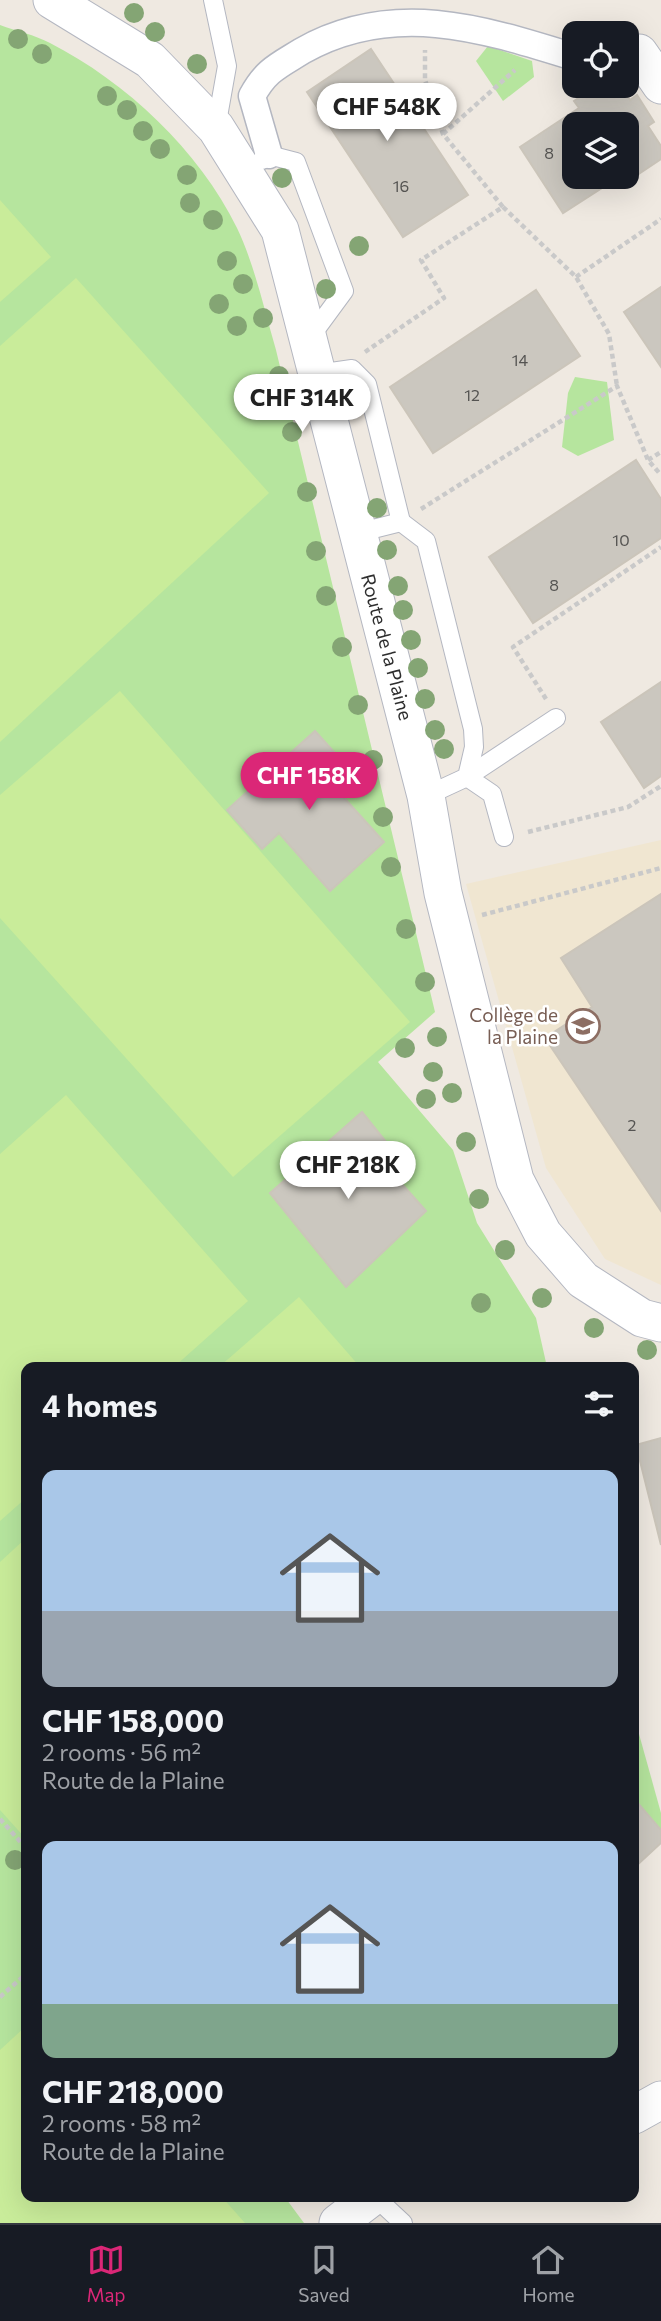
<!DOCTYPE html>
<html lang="en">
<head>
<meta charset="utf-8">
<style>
	:root { --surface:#171b24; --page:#242831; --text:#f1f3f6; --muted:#9ea1a6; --line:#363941; --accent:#db2777 }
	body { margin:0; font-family:Commissioner,sans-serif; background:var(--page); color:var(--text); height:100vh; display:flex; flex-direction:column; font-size:26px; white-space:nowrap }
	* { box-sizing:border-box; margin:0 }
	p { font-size:23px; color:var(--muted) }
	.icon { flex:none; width:38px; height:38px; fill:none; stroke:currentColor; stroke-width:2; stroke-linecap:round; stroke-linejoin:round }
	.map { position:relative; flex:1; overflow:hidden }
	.panel { position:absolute; left:21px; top:1362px; width:618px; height:840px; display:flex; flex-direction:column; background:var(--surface); border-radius:14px; box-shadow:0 7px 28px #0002 }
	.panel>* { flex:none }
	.buttons { position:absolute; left:562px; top:21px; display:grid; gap:14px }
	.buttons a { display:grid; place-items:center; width:77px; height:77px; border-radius:14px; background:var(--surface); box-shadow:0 7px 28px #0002; font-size:35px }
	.price { position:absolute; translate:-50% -60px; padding:0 16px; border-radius:24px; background:#fff; color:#222; font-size:23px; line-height:46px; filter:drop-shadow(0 2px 4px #0008) }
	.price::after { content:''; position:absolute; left:50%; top:42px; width:21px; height:16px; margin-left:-10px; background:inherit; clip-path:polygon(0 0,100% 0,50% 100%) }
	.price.selected { background:var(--accent); color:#fff }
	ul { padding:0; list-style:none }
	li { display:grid; align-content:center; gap:14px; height:371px; padding:0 21px }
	li span { display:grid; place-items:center; height:217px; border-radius:14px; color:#555 }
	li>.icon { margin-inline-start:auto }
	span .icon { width:126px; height:126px; fill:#fffc; stroke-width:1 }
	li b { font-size:30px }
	h2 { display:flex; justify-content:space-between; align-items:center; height:84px; padding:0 21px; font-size:30px }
	.tabs { display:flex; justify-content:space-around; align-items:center; height:98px; border-top:2px solid var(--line); background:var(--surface); font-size:19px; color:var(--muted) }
	.tabs a { display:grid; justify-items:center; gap:4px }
	.tabs .selected { color:var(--accent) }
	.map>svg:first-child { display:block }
</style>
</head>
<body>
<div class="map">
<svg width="661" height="2223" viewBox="0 0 661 2223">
	<rect width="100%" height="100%" fill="#efe9e1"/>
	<!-- education -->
	<path fill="#f0e6d1" d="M661 840V1285L605 1259 546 1168 466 884Z"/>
	<!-- green -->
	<g fill="#b6e59e">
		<path d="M0 25C16 31 35 35 50 43 126 82 199 150 237 228 255 266 264 309 276 350L435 1012 378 1062 453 1150 477 1223 536 1318 547 1367H26V2196H284L304 2223H0Z"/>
		<path d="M488 46 532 61 534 77 503 101 476 61Z"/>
		<path d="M575 377 607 382 614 440 578 456 562 447 568 393Z"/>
		<path d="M634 1716 661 1813V1843L634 1868Z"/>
	</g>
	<!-- pitch -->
	<g fill="#c9ec9a">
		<path d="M0 200 51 257 0 302Z"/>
		<path d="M76 278 269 493 0 742V346Z"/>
		<path d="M120 691 410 1022 233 1177 0 918V795Z"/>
		<path d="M66 1095 248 1301 174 1367H26V1498L0 1521V1154Z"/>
		<path d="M299 1297 360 1367H219Z"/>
		<path d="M26 1538V1839L0 1810V1562Z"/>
		<path d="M26 2026V2196H221L245 2223H0V2050Z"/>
	</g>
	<!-- building -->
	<g fill="#cbc7bf" stroke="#cbc5ba" stroke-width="2">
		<path d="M371 49 468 195 403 237 307 92Z"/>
		<path d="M597 86H621L630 100 637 95 654 122 648 126 661 146V159L625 183 621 177H626V124H574V177H619L563 213 520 147 579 108 574 101Z"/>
		<path d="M661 287V367L624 312Z"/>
		<path d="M536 290 580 356 433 453 390 387Z"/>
		<path d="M636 460 661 499V538L533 623 489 557Z"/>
		<path d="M661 682V776L644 788 601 722Z"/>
		<path d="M315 731 354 774 337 790 384 842 330 891 279 833 262 849 227 810Z"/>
		<path d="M661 894V1211L545 1038 592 1007 561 958Z"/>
		<path d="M362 1112 391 1148 365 1170 373 1179 378 1175 384 1185 394 1175 426 1211 346 1287 270 1193Z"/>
		<path d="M661 1438V1545L636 1445Z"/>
		<path d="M636 1801 661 1830V1843L634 1868Z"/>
	</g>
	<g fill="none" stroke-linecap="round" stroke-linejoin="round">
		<!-- service casing -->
		<g stroke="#b4b7c1" stroke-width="20">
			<g id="service">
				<path d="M213 0 227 66 216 128"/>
				<path d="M262 160 269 155 296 162 344 291 308 340"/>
				<path d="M317 374 352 369 367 384 401 522 357 533"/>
				<path d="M401 522 426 541 473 729 474 747 467 777 426 796"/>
				<path d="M504 837 492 794 467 777 556 718"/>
				<path d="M374 2196 403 2223"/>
			</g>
		</g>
		<!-- pedestrian casing -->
		<g stroke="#b4b7c1" stroke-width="29">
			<path id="pedestrian" d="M269 155 252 96C266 70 278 66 302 51 392 0 481 28 574 57"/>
		</g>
		<!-- minor casing -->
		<g stroke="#b4b7c1" stroke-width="39">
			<g id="minor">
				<path d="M52 0 150 60 216 128 280 230 426 796 443 893 515 1180 543 1234 583 1280 642 1318 661 1323"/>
				<path d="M639 53 661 85"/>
				<path d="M634 2115 661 2100"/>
				<path d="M338 2223 373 2196"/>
			</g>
		</g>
		<!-- path -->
		<g stroke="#c9c9c9" stroke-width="4.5" stroke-dasharray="5 3.5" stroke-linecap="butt">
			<path d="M443 134 515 70"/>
			<path d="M503 207 576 277 609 334 617 386"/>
			<path d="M576 277 661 219"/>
			<path d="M365 352 444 298 421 260 503 207 443 134 425 80V50"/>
			<path d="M648 460 661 452"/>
			<path d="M421 509 617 386 648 460 661 475"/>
			<path d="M546 699 513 647 661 547"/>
			<path d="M528 832 628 807 661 786"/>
			<path d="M482 915 661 868"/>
			<path d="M0 1819 26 1848"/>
			<path d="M0 1997 26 1974"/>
		</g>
		<!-- service -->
		<use href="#service" stroke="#fff" stroke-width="18"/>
		<!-- pedestrian -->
		<use href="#pedestrian" stroke="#fff" stroke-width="26"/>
		<!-- minor -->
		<use href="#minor" stroke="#fff" stroke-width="37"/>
	</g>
	<!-- trees -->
	<g fill="#84a574">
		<circle cx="134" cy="13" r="10"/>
		<circle cx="155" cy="32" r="10"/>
		<circle cx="18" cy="39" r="10"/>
		<circle cx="42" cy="54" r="10"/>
		<circle cx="197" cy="64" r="10"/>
		<circle cx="107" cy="96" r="10"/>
		<circle cx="127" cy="110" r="10"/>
		<circle cx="143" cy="131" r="10"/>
		<circle cx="160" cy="149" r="10"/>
		<circle cx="187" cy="175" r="10"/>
		<circle cx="282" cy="178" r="10"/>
		<circle cx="190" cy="203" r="10"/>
		<circle cx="213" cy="220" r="10"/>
		<circle cx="359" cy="246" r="10"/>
		<circle cx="227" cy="261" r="10"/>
		<circle cx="243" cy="284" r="10"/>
		<circle cx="326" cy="289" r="10"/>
		<circle cx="219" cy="304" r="10"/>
		<circle cx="263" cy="318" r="10"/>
		<circle cx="237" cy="326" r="10"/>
		<circle cx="279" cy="376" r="10"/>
		<circle cx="348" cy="390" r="10"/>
		<circle cx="292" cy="432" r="10"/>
		<circle cx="307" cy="492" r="10"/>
		<circle cx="377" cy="508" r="10"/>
		<circle cx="387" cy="550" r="10"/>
		<circle cx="316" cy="551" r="10"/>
		<circle cx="398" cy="586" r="10"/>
		<circle cx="326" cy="596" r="10"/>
		<circle cx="403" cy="610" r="10"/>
		<circle cx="411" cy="640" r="10"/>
		<circle cx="342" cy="647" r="10"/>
		<circle cx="418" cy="668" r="10"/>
		<circle cx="425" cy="699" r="10"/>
		<circle cx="358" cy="705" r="10"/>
		<circle cx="435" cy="730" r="10"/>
		<circle cx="444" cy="749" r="10"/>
		<circle cx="373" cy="760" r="10"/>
		<circle cx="383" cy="817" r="10"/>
		<circle cx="391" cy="867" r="10"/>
		<circle cx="406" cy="929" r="10"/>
		<circle cx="425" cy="982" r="10"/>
		<circle cx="437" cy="1037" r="10"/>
		<circle cx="405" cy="1048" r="10"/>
		<circle cx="433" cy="1072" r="10"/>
		<circle cx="452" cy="1093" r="10"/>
		<circle cx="426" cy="1099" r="10"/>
		<circle cx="466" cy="1142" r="10"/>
		<circle cx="479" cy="1199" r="10"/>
		<circle cx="505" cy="1250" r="10"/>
		<circle cx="542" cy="1298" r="10"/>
		<circle cx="481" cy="1303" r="10"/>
		<circle cx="594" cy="1328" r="10"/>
		<circle cx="647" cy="1350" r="10"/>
		<circle cx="15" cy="1860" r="10"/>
	</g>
	<!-- icons -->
	<defs>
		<g id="school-ring" transform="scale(1.75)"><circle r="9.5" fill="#fff" stroke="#8d6e63" stroke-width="1.5"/><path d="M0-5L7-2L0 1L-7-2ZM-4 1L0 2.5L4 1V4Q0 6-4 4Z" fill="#8d6e63"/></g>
	</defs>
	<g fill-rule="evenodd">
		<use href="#school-ring" x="583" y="1026"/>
	</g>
	<g text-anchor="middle" stroke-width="5" stroke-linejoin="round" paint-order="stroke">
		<!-- number labels -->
		<g font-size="16" fill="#555452">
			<text x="549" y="159">8</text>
			<text x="401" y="192">16</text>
			<text x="520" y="366">14</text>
			<text x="472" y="401">12</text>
			<text x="621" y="546">10</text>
			<text x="554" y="591">8</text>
			<text x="632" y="1131">2</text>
		</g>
		<!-- street labels -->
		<g font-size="19" fill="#2e2e2e" stroke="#fff">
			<text transform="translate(387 647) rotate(75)" y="7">Route de la Plaine</text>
		</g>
		<!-- education labels -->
		<g font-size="19" fill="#785e54" stroke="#fff" text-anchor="end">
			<text x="558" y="1022">Collège de<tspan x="558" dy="22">la Plaine</tspan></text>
		</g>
	</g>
</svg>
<div class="buttons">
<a><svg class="icon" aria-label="locate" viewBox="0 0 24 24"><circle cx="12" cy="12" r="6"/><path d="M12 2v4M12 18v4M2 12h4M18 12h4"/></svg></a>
<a><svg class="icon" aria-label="layers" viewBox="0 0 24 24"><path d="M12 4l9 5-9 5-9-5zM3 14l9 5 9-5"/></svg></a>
</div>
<b class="price" style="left:387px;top:143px">CHF 548K</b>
<b class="price" style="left:302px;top:434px">CHF 314K</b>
<b class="price selected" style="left:309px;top:812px">CHF 158K</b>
<b class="price" style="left:348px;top:1201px">CHF 218K</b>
<section class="panel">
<h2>4 homes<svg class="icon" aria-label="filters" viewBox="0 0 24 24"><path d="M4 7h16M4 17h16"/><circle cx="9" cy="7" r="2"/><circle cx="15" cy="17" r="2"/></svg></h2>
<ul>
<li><span style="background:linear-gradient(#a9c7e8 65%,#9aa5b1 0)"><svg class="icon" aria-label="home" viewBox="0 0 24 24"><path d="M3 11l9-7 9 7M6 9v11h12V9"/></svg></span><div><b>CHF 158,000</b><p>2 rooms · 56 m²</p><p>Route de la Plaine</p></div></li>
<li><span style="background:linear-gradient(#a9c7e8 75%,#7fa58c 0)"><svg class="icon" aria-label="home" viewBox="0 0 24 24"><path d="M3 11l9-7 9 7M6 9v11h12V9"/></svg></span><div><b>CHF 218,000</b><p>2 rooms · 58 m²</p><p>Route de la Plaine</p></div></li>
</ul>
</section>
</div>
<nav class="tabs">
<a class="selected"><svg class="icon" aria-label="map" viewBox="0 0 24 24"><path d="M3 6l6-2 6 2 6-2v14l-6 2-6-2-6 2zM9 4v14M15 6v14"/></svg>Map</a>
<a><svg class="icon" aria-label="saved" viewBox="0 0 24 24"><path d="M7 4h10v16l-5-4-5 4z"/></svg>Saved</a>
<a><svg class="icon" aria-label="home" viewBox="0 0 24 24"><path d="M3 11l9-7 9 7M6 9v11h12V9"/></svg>Home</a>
</nav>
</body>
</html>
